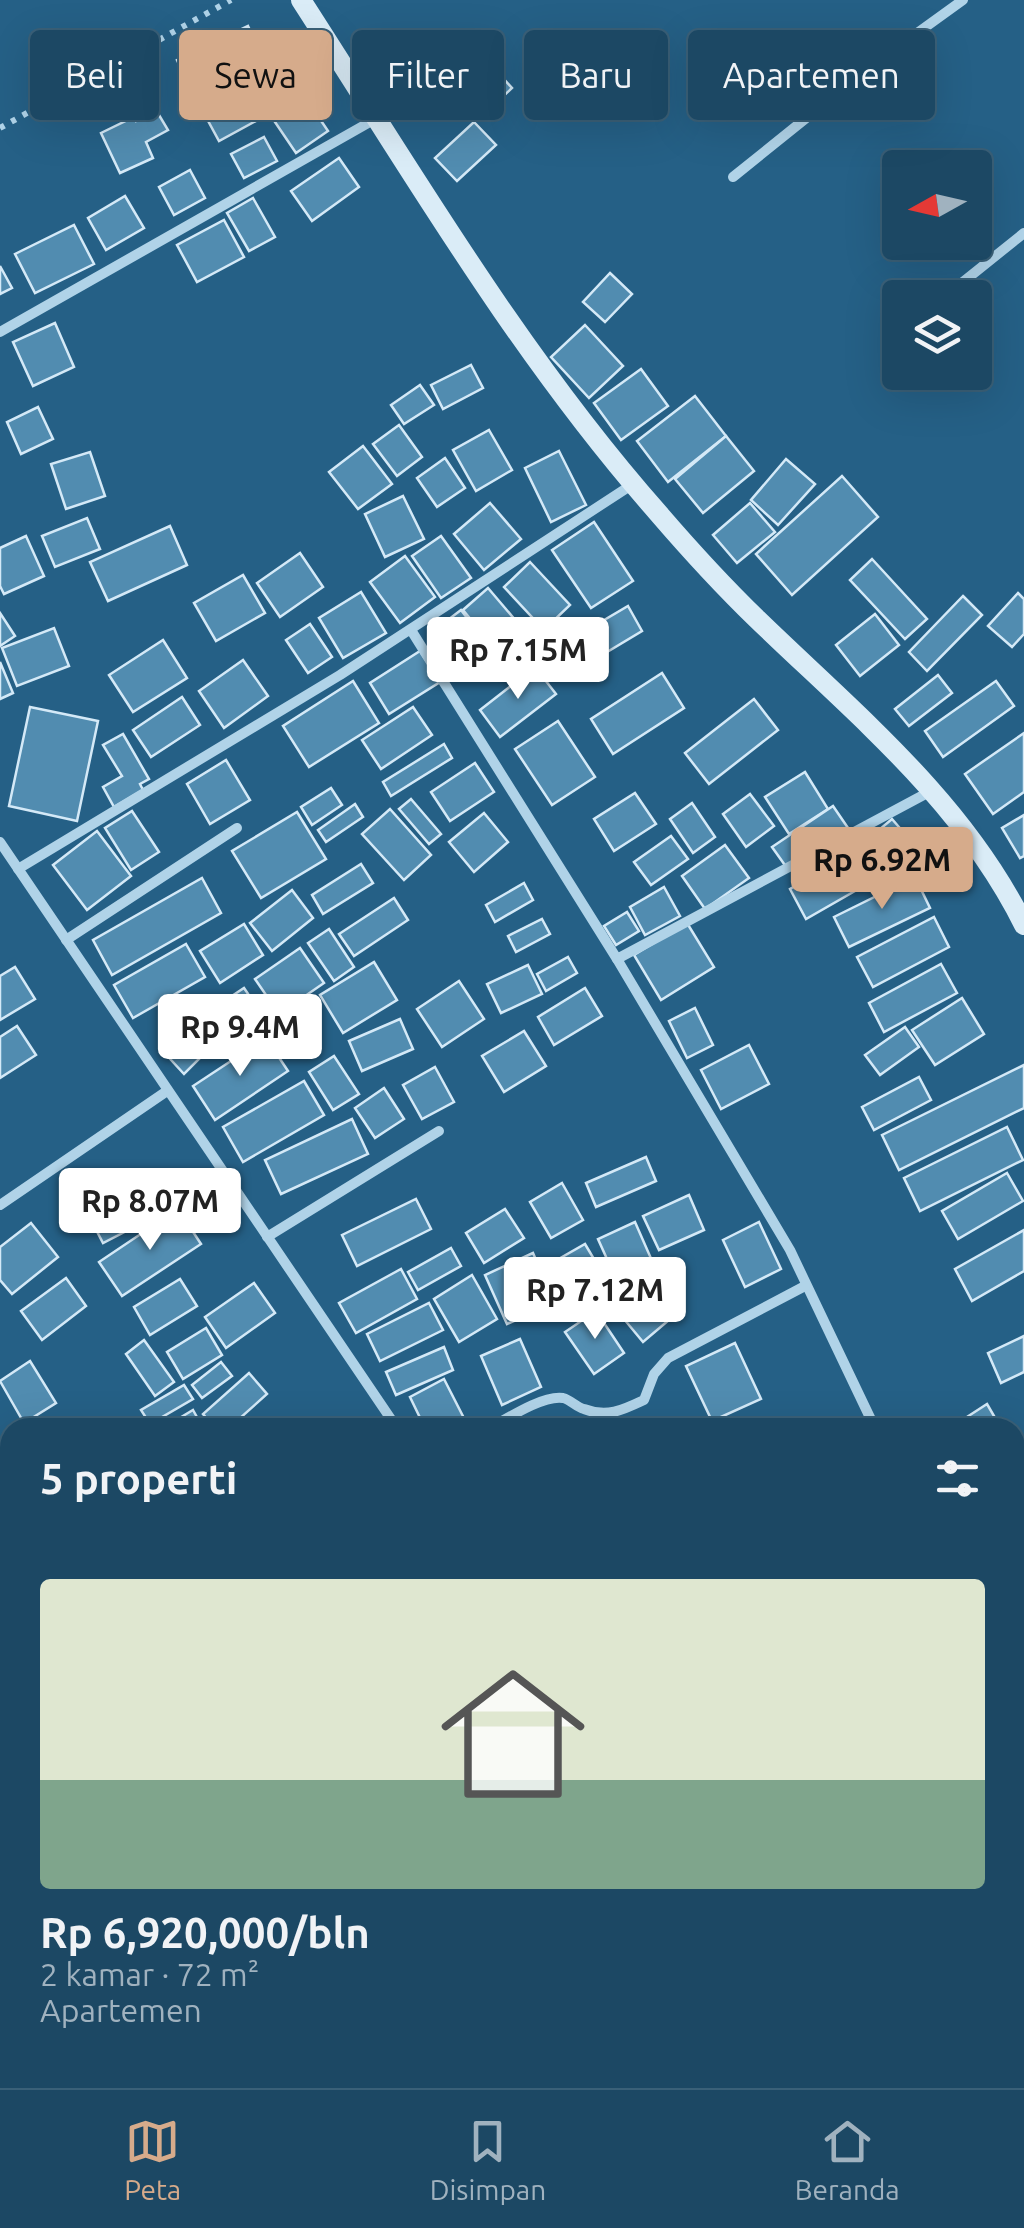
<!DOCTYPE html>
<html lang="id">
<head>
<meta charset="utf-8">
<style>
	:root { --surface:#1c4864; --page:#29526d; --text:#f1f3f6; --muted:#a0b2bf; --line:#3a6078; --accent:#d6ab8b }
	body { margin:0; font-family:Ubuntu,sans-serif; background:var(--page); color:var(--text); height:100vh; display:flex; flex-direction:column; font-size:38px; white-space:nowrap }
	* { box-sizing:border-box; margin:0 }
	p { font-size:32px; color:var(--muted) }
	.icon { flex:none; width:55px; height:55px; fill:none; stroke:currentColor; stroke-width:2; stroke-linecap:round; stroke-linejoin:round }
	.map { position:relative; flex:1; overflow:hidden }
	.panel { position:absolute; left:0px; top:1418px; width:1025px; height:672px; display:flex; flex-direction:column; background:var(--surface); border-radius:30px 30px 0 0; box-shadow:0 10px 40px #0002,0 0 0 2px var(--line) }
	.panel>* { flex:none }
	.top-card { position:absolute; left:30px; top:30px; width:965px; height:90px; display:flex; gap:20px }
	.needle { width:65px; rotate:262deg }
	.fabs { position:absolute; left:882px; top:150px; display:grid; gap:20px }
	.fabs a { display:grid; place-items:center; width:110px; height:110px; border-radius:10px; background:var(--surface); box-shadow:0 10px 40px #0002,0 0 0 2px var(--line); font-size:50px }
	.price { position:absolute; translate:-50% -85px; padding:0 22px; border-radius:10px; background:#fff; color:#222; font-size:32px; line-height:65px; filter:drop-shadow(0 2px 5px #0008) }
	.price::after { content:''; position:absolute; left:50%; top:60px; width:30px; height:22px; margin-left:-15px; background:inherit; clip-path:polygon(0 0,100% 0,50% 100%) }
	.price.on { background:var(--accent); color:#111 }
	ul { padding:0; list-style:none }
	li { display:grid; align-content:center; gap:20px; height:530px; padding:0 40px }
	li span { display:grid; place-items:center; height:310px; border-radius:10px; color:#555 }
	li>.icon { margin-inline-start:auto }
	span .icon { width:180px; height:180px; fill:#fffc; stroke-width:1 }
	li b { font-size:42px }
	h2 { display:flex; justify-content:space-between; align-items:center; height:120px; padding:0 40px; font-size:42px }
	.chip { padding:0 35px; border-radius:10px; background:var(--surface); box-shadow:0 10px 40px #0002,0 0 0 2px var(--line); font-size:35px; line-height:90px }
	.chip.on { background:var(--accent); color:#111 }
	.tab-bar { display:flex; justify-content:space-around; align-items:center; height:140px; border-top:2px solid var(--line); background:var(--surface); font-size:28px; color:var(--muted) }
	.tab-bar a { display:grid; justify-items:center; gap:5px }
	.tab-bar .on { color:var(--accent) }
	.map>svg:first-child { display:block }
</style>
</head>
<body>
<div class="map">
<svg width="1024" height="2088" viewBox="0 0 1024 2088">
	<rect width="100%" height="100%" fill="#256086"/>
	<!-- building -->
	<g fill="#518cb0" stroke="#d4e9f7" stroke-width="2.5">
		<path d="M248 26 266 63 194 97 177 60Z"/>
		<path d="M479 43 496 66 494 68 512 88 493 106 473 84 443 108 426 85Z"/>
		<path d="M268 68 287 104 219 141 200 106Z"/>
		<path d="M307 100 328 131 296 153 275 122Z"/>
		<path d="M156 110 168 130 146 142 153 158 120 173 101 133 134 117 136 121Z"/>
		<path d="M474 122 496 145 457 181 435 158Z"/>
		<path d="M264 137 277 161 244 178 231 154Z"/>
		<path d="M339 158 359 187 312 221 291 191Z"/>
		<path d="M190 170 205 198 174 215 159 187Z"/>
		<path d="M125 196 144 228 106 250 88 218Z"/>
		<path d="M253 198 275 237 249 251 227 213Z"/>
		<path d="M224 220 244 257 197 282 177 245Z"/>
		<path d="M74 225 94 264 35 293 15 254Z"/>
		<path d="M0 266 12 288 0 294Z"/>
		<path d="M610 273 632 294 605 322 583 302Z"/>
		<path d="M55 323 74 367 33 386 13 342Z"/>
		<path d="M585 325 623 366 589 398 551 357Z"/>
		<path d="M471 365 483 388 443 409 431 385Z"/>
		<path d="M641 369 668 406 621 440 594 403Z"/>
		<path d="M420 385 434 405 404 424 391 405Z"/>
		<path d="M695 396 726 436 668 482 637 441Z"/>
		<path d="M38 407 53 439 21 454 7 422Z"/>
		<path d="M399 425 422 457 397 476 373 444Z"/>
		<path d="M489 430 512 470 476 491 453 450Z"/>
		<path d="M726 436 754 471 703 513 675 479Z"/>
		<path d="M363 446 392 484 358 509 329 472Z"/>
		<path d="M559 451 586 505 551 522 525 468Z"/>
		<path d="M90 452 105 496 66 509 51 464Z"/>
		<path d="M445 458 465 488 437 507 417 478Z"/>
		<path d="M786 459 815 484 778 525 751 500Z"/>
		<path d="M842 476 878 517 792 595 756 554Z"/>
		<path d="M403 496 424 539 385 557 365 514Z"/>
		<path d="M490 503 521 539 484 570 454 534Z"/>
		<path d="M750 503 775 532 737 563 713 535Z"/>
		<path d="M87 518 100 549 55 567 42 536Z"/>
		<path d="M594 522 633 581 591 608 552 550Z"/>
		<path d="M170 526 187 565 108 601 90 562Z"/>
		<path d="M26 536 44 576 4 594 0 586V548Z"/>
		<path d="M441 536 471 578 441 598 412 556Z"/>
		<path d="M300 553 323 587 280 617 257 583Z"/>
		<path d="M405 556 435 597 400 623 370 582Z"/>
		<path d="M872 559 927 619 905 639 850 580Z"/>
		<path d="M530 562 570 605 544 630 504 587Z"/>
		<path d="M243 575 265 613 216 641 194 603Z"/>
		<path d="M488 588 528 635 502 657 463 610Z"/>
		<path d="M361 592 386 633 343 658 319 618Z"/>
		<path d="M1018 593 1024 599V634L1012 647 988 626Z"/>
		<path d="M963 596 982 615 927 671 909 652Z"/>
		<path d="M628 606 642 631 582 667 567 642Z"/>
		<path d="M461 610 495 655 465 677 432 632Z"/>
		<path d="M0 613 15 636 0 646Z"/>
		<path d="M875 614 899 645 860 676 836 645Z"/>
		<path d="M310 624 332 657 308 673 286 640Z"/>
		<path d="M54 628 69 666 17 686 2 648Z"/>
		<path d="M163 640 187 678 133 712 109 675Z"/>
		<path d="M420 651 440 682 389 714 370 683Z"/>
		<path d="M243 660 268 696 224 728 199 691Z"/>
		<path d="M0 662 13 693 0 699Z"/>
		<path d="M535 667 556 694 500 737 480 710Z"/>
		<path d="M662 673 684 708 613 754 591 719Z"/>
		<path d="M938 675 952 693 909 726 895 709Z"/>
		<path d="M353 681 379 723 309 767 283 726Z"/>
		<path d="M996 681 1014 706 943 757 925 731Z"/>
		<path d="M182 697 200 725 151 757 133 730Z"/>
		<path d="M754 699 778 730 709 784 685 753Z"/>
		<path d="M30 707 98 721 77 821 9 806Z"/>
		<path d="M413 707 432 735 381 769 362 740Z"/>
		<path d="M558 721 595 777 552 805 515 749Z"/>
		<path d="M1024 733V792L993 814 965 774Z"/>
		<path d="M123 734 149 779 140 784 143 790 114 807 103 787 122 776 103 745Z"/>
		<path d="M444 744 452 758 391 796 383 782Z"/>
		<path d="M226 760 250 800 210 824 187 784Z"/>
		<path d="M475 763 494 792 450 821 431 792Z"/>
		<path d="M805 772 828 809 789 834 765 797Z"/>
		<path d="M331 788 342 805 312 825 301 807Z"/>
		<path d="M635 793 656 824 614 851 594 819Z"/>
		<path d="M750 794 774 826 746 847 723 814Z"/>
		<path d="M411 799 441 834 429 844 399 809Z"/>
		<path d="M692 803 715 837 693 853 670 819Z"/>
		<path d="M355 804 363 817 326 842 318 830Z"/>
		<path d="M833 806 848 828 787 868 772 847Z"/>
		<path d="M390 809 431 855 404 880 362 834Z"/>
		<path d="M132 811 159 852 131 870 105 828Z"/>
		<path d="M297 812 326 859 261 898 232 851Z"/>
		<path d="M484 813 508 842 474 872 449 842Z"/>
		<path d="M1024 815V856L1020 858 1002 828Z"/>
		<path d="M892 819 910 840 884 863 866 841Z"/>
		<path d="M97 831 131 876 87 910 53 865Z"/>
		<path d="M671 836 688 859 651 885 634 862Z"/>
		<path d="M725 845 749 878 705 909 682 876Z"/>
		<path d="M864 846 881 876 806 919 790 889Z"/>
		<path d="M361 864 373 883 323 914 312 895Z"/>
		<path d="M915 877 930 908 849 947 834 917Z"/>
		<path d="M202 878 221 913 112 975 93 940Z"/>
		<path d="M524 883 533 900 495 922 486 905Z"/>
		<path d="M664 887 680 916 645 935 630 907Z"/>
		<path d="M292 890 313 918 272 951 250 923Z"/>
		<path d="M394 898 408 920 354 956 339 934Z"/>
		<path d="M627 912 639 931 616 945 604 926Z"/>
		<path d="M934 917 949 947 873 987 857 957Z"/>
		<path d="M542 919 550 934 516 952 508 936Z"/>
		<path d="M687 923 714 967 661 1000 634 955Z"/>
		<path d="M244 924 263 955 220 983 200 951Z"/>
		<path d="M329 929 354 967 334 981 308 943Z"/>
		<path d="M186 944 205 977 133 1018 114 985Z"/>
		<path d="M300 948 324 983 279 1014 255 979Z"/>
		<path d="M568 957 577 973 546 991 537 974Z"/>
		<path d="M374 962 397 1000 343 1033 320 995Z"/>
		<path d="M941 964 957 993 884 1032 869 1003Z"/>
		<path d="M528 965 542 994 501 1013 487 984Z"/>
		<path d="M15 967 35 999 0 1020V976Z"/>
		<path d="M459 981 484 1019 442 1047 417 1009Z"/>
		<path d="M244 988 266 1020 225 1048 203 1015Z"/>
		<path d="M585 988 602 1016 554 1045 538 1017Z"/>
		<path d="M962 998 984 1034 935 1065 912 1030Z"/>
		<path d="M695 1008 713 1045 687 1058 669 1021Z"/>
		<path d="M400 1019 413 1049 362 1071 349 1041Z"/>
		<path d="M17 1026 36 1055 0 1078V1037Z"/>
		<path d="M186 1027 207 1051 184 1074 162 1050Z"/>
		<path d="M905 1027 919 1047 880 1075 865 1055Z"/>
		<path d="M524 1031 546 1066 504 1092 482 1056Z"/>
		<path d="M266 1038 288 1071 215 1120 193 1086Z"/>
		<path d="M749 1045 769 1084 721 1109 701 1070Z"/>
		<path d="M334 1056 359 1094 333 1110 309 1072Z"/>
		<path d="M1024 1065V1108L899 1170 882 1135Z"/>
		<path d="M435 1067 454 1102 422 1119 403 1085Z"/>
		<path d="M919 1077 931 1100 874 1130 862 1107Z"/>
		<path d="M304 1081 324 1115 243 1162 223 1127Z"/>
		<path d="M384 1088 404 1119 375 1138 355 1108Z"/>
		<path d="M352 1119 368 1154 281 1194 265 1160Z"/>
		<path d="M1007 1127 1023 1160 920 1211 904 1178Z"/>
		<path d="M646 1157 656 1181 596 1207 586 1183Z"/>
		<path d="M1007 1173 1023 1201 958 1239 942 1211Z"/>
		<path d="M562 1183 583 1220 551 1238 530 1202Z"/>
		<path d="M155 1185 167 1210 103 1243 90 1218Z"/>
		<path d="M689 1195 704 1230 659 1250 643 1216Z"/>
		<path d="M416 1199 431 1229 357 1266 342 1235Z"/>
		<path d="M178 1209 201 1244 122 1296 99 1262Z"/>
		<path d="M505 1209 524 1238 484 1263 466 1233Z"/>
		<path d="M635 1222 653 1263 616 1279 598 1239Z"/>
		<path d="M759 1222 781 1269 745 1287 723 1240Z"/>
		<path d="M31 1223 58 1257 12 1294 0 1280V1247Z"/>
		<path d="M1024 1230V1271L972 1301 955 1269Z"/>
		<path d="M585 1244 607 1281 571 1302 550 1264Z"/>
		<path d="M451 1248 461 1266 418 1290 408 1272Z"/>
		<path d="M533 1253 555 1303 507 1324 485 1275Z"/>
		<path d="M401 1269 417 1299 356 1333 339 1303Z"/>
		<path d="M654 1273 683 1308 643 1342 614 1307Z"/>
		<path d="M472 1275 497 1319 459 1342 434 1299Z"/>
		<path d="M66 1278 86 1306 42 1340 21 1311Z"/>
		<path d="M180 1279 197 1306 150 1335 134 1307Z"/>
		<path d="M254 1283 275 1313 226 1348 205 1317Z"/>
		<path d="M429 1303 443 1330 380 1361 367 1334Z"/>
		<path d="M596 1311 624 1353 594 1374 565 1332Z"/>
		<path d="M206 1328 222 1355 183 1379 167 1352Z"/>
		<path d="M1024 1336V1372L1001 1383 988 1353Z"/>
		<path d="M520 1339 541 1387 502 1405 481 1356Z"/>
		<path d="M144 1340 174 1382 155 1396 126 1354Z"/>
		<path d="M735 1343 761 1399 712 1421 686 1366Z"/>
		<path d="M444 1347 453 1370 396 1395 386 1372Z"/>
		<path d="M30 1361 56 1403 24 1423 0 1381Z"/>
		<path d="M221 1362 232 1376 202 1398 192 1385Z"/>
		<path d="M249 1373 267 1394 229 1428H215L203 1414Z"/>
		<path d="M444 1379 469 1428H425L410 1397Z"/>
		<path d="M184 1385 193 1399 150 1424 141 1410Z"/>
		<path d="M987 1404 1001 1428H950Z"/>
		<path d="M193 1410 203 1428H163Z"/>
		<path d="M1015 1450 1024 1470V1489L1015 1493Z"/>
		<path d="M10 1467V1502L0 1509V1474Z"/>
		<path d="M10 1665V1702L0 1688V1672Z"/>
		<path d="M1024 1683V1714L1015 1691V1687Z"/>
		<path d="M10 1772V1818L0 1824V1777Z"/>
		<path d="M3 1885 10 1896V1928L0 1934V1887Z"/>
		<path d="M1015 1931 1024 1960V1967L1015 1970Z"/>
		<path d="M10 1946V1975L0 1980V1951Z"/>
		<path d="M101 2080H165L168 2084 161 2088H106Z"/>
		<path d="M555 2080H590L593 2088H558Z"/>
		<path d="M658 2080H692L695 2088H662Z"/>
		<path d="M710 2080H749L754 2088H715Z"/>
	</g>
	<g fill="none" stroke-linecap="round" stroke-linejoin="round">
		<!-- path -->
		<path stroke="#b0d3e8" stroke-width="6" stroke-dasharray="5 8" stroke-linecap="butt" d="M0 128 231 0"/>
		<!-- street -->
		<g stroke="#b0d3e8" stroke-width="10">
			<path d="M733 177 866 70 963 0"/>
			<path d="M943 298 1024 233"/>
			<path d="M0 332 377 118"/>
			<path d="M411 630 617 959 931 791"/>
			<path d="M0 842 397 1428"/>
			<path d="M18 869 340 675 633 484"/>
			<path d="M66 940 237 828"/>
			<path d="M617 959 790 1250 875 1428"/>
			<path d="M0 1205 167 1091"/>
			<path d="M267 1237 439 1131"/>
			<path d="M32 1428 33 1427"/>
			<path d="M490 1428C508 1418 543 1395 563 1398 571 1400 576 1407 584 1409 607 1418 623 1410 644 1400L654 1374 668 1358 805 1286"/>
			<path d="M0 1447 10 1441"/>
			<path d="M1015 1594 1024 1590"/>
			<path d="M0 2044 10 2060"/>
			<path d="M22 2080 27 2088"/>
			<path d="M314 2080 318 2088"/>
			<path d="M193 2088 209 2080"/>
		</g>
		<!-- secondary -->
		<path stroke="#daecf7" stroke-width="20" d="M301 0C414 175 521 358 659 514 690 550 723 586 757 619 855 714 962 800 1024 925"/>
		<!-- highway -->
		<g stroke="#fff" stroke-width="30">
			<path d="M1015 1992 1024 1988"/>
			<path d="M1015 2033 1024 2029"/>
			<path d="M791 2088 806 2080"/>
			<path d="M885 2088 903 2080"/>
		</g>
	</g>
</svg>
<div class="fabs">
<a><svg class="needle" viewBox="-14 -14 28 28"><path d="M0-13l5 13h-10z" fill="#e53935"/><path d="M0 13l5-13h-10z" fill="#a0b2bf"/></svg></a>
<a><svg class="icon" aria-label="layers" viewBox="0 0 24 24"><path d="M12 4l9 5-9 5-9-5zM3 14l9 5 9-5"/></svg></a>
</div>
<b class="price" style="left:518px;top:702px">Rp 7.15M</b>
<b class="price on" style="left:882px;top:912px">Rp 6.92M</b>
<b class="price" style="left:240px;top:1079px">Rp 9.4M</b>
<b class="price" style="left:150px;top:1253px">Rp 8.07M</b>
<b class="price" style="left:595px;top:1342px">Rp 7.12M</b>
<div class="top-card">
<a class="chip">Beli</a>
<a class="chip on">Sewa</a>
<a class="chip">Filter</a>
<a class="chip">Baru</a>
<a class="chip">Apartemen</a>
</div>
<section class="panel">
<h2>5 properti<svg class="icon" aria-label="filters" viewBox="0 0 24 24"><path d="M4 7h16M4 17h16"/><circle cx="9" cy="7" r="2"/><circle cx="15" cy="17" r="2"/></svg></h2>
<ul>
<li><span style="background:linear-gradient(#dfe7d0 65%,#7fa58c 0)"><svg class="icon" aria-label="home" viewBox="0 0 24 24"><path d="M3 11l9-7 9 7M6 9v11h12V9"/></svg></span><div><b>Rp 6,920,000/bln</b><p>2 kamar · 72 m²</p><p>Apartemen</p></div></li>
</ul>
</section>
</div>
<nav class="tab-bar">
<a class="on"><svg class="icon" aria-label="map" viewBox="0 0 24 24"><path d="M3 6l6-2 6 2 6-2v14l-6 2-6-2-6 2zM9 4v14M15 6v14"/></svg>Peta</a>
<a><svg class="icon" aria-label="saved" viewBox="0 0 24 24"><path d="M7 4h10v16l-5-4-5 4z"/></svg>Disimpan</a>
<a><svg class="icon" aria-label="home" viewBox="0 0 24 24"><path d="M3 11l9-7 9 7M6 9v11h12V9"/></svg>Beranda</a>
</nav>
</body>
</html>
